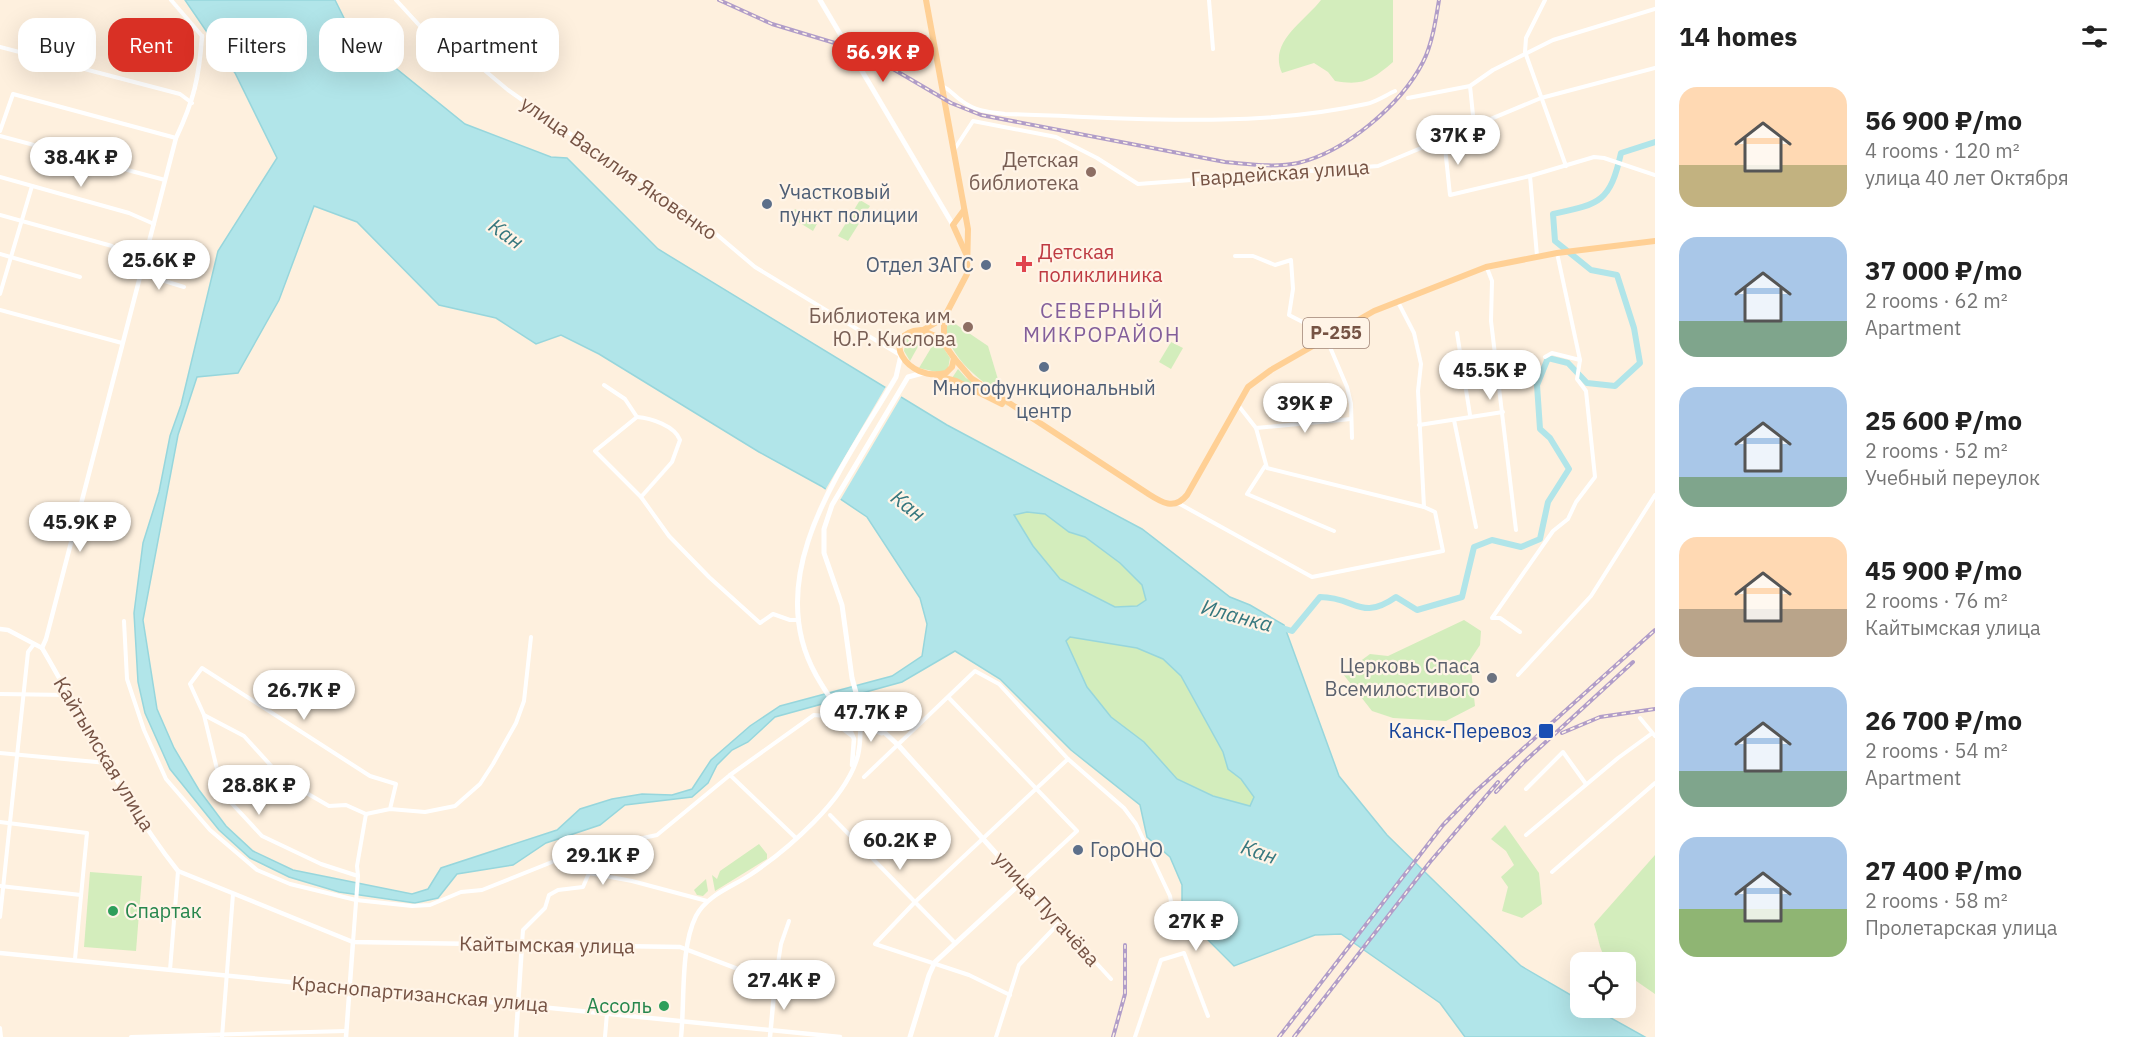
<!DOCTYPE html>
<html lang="en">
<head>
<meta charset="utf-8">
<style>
	:root { --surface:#fff; --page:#f6f6f6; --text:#222; --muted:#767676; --accent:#d93025 }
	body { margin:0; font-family:"IBM Plex Sans",sans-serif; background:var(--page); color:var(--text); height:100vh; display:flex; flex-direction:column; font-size:22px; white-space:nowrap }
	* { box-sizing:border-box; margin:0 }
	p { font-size:20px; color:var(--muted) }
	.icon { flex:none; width:33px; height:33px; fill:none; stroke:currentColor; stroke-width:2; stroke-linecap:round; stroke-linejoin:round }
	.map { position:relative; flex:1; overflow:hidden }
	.panel { display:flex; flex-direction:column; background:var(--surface); width:480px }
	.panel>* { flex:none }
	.hud { position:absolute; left:18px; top:18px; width:570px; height:54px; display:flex; gap:12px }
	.controls { position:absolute; left:1570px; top:952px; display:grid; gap:12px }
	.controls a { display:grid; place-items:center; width:66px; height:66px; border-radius:12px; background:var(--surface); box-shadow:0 6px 24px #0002; font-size:30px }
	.price { position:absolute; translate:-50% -51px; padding:0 14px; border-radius:21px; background:#fff; color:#222; font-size:20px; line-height:39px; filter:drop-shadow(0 2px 3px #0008) }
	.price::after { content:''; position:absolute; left:50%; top:36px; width:18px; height:14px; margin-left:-9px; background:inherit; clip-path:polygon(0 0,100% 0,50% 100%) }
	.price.current { background:var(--accent); color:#fff }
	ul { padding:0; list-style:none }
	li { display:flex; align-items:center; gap:18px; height:150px; padding:0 24px }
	li span { display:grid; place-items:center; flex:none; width:168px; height:120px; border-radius:18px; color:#555 }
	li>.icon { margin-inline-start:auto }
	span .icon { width:72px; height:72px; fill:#fffc; stroke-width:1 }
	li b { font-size:26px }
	h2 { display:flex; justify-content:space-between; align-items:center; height:72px; padding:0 24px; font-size:26px }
	.pill { padding:0 21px; border-radius:18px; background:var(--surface); box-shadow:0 6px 24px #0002; font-size:21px; line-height:54px }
	.pill.current { background:var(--accent); color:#fff }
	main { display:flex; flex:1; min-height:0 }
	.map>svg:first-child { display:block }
</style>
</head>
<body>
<main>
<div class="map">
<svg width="1655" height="1037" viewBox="0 0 1655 1037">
	<rect width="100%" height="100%" fill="#fef0de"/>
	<!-- green -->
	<g fill="#d3edbc">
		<path d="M1321 0H1393V62C1372 80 1363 86 1335 81L1328 72 1314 63 1282 73C1268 42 1304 22 1321 0Z"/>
		<path d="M860 200 870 206 848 241 838 236Z"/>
		<path d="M795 209 818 222 813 231 790 217Z"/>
		<path d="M951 321 988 346 1003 396C977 378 953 361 945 329Z"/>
		<path d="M925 334 910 361 904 351 906 338 915 334Z"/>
		<path d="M937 338 950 358 948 369 941 373 919 368Z"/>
		<path d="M1171 342 1183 348 1171 369 1159 362Z"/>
		<path d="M958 369 966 378 1008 406 952 378Z"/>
		<path d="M1027 512 1045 514 1069 532 1085 537 1120 563 1142 585 1146 600 1137 606 1115 607 1060 579 1033 546 1014 515Z"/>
		<path d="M1464 620 1481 631 1480 645 1470 660 1475 706 1446 721 1393 718 1372 711 1343 674 1370 654 1388 656Z"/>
		<path d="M1070 637 1138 648 1163 659 1181 676 1223 752 1228 769 1241 779 1254 797 1250 806 1213 796 1177 779 1144 742 1111 717 1087 687 1066 641Z"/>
		<path d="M1505 825 1539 873 1542 904 1522 918 1502 911 1508 887 1501 877 1514 865 1506 851 1491 839Z"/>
		<path d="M759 844 767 854V859L715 891 712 875 717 879 720 871Z"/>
		<path d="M1655 855V994L1626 974V963C1598 963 1602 948 1594 924Z"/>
		<path d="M90 872 142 876 136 951 84 947Z"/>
		<path d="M706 879 708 891 703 896 697 895 694 890Z"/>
	</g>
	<!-- water -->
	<path fill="#b1e5e9" stroke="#97d6dc" stroke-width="1.5" fill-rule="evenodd" d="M185 0H335L351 32 465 124 551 157 567 158 658 249 947 425 1142 529 1230 597 1250 605 1284 625 1339 776 1387 835 1521 966 1581 1001V1008H1593L1645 1037H1465L1440 1003 1341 934 1315 935 1234 966 1182 914V885L1170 857 1147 837 1140 805 1071 750 1000 679 955 651 902 682 775 717 748 742 732 750 717 765 708 783 692 797 625 805 600 825 546 843 513 865 457 874 438 898 415 903 339 892 289 877 250 858 219 830 170 769 145 713 138 682 134 613 143 543 159 492 170 436 181 405 218 251 277 158 235 73ZM314 206 357 222 439 305 496 318 536 344 561 335 599 354 759 452 821 486 867 517 920 598 927 624 922 656 892 676 780 706 750 726 711 760 692 789 672 795 642 794 612 799 580 809 557 830 441 868 428 889 412 894 293 870 253 851 226 826 199 790 174 748 157 709 143 620 178 435 197 377 238 373 279 300ZM1027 512 1045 514 1069 532 1085 537 1120 563 1142 585 1146 600 1137 606 1115 607 1060 579 1033 546 1014 515ZM1070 637 1137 648 1163 659 1181 676 1223 752 1228 769 1241 779 1254 797 1250 806 1213 796 1177 779 1144 742 1111 717 1087 687 1066 641Z"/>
	<!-- pier -->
	<path fill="#fef0de" d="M888 383 904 392 839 502 824 492Z"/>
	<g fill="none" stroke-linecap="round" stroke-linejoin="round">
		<!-- river -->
		<path stroke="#b1e5e9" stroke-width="6" d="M1279 627 1292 631 1320 597C1356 597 1360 622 1396 597L1417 610 1462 597 1474 547 1492 540 1521 547 1540 539 1548 502 1569 469 1550 438 1540 429 1537 385 1548 358 1568 363 1587 383 1615 386 1640 363 1634 328 1617 275 1591 270 1555 241 1553 214C1599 204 1610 203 1621 153L1655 142"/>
		<!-- minor -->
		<g stroke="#fff" stroke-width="4">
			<path d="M171 0 202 36"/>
			<path d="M396 0 431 38 471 59 508 90 596 152 666 196 709 228 755 267 900 355"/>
			<path d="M1209 0 1213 49"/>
			<path d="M1545 0 1526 38 1525 52 1566 166"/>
			<path d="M0 47 180 94 192 103"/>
			<path d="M942 86C951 90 954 96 962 101 975 111 989 112 1005 114 1124 117 1247 130 1366 104 1376 102 1386 95 1395 91"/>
			<path d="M1470 86 1474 125"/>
			<path d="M1408 98 1470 86 1493 70 1553 40 1655 9"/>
			<path d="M0 131 13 94 176 138"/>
			<path d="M0 136 165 180"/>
			<path d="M1444 138 1450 195 1530 176"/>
			<path d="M954 150 973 121 1056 137 1097 158 1138 184 1378 166 1541 98 1655 68"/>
			<path d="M0 177 129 213 154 224"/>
			<path d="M0 215 112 246 123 268 184 287"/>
			<path d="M0 254 80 277"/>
			<path d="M1235 256H1253L1275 265 1291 260 1293 289 1289 315 1324 333 1347 387 1351 404 1352 438"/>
			<path d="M1537 256 1530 176 1594 157 1604 158 1655 175"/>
			<path d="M1487 268 1492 281 1491 321 1516 530"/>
			<path d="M0 294 32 186"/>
			<path d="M1398 302 1414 333 1421 364 1418 391 1424 507"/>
			<path d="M0 310 122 343"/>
			<path d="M1457 333 1470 415"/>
			<path d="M887 343 902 338"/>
			<path d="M1545 357 1552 353 1580 360 1557 253"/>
			<path d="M604 385 625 399 637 417 595 451 641 497 669 536 709 577 760 623 773 614 790 620H799"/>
			<path d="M637 417C651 418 675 426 680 440L672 462 641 497"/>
			<path d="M1454 420 1476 527"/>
			<path d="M1419 425 1503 412"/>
			<path d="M1256 428 1351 419"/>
			<path d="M1265 466 1247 494 1334 531"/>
			<path d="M1178 503 1312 577 1443 551 1435 512 1424 507 1267 468 1256 428 1238 405"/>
			<path d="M124 621 127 679 144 730 166 779 210 830 257 870 290 884 356 900 412 906 430 905 461 892 482 890 577 852 657 835 730 775 814 715 825 716 852 736"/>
			<path d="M1520 632 1500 618H1492L1553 531 1568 519 1576 502 1595 477 1586 391 1577 379 1580 360"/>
			<path d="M1518 675 1591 596 1655 495"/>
			<path d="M0 694 69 695"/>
			<path d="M949 698 1077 831 1022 882 1111 979"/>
			<path d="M204 715 223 794 262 836 321 864 358 876"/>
			<path d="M1640 718 1655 736"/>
			<path d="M0 753 107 763"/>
			<path d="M730 775 796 838"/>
			<path d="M864 777 975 671 999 684 1068 759 1124 808 1136 824 1170 896 1172 907"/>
			<path d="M1526 789 1563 752 1586 784"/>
			<path d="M390 809 396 784 370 776 202 668 190 684 204 715 244 736 284 780 329 806 346 805 366 814 390 809 425 812 455 806 480 784 493 764 516 723 524 701 531 637"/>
			<path d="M830 815 955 943"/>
			<path d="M0 822 87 833 75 959"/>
			<path d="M1526 835 1618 758 1651 734"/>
			<path d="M1552 872 1655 783"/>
			<path d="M0 886 81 895"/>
			<path d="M0 917 28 652 34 644"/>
			<path d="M353 942 358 876 357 866 366 814"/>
			<path d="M522 944 523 930 545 908 549 895 558 890 583 887 589 873 632 881 707 901"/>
			<path d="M170 970 178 871"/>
			<path d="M775 983 781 944 789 921"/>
			<path d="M1010 995 969 975 875 944 915 902 1068 759"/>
			<path d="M0 1028 1 1037"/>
			<path d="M131 1037 346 1031"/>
			<path d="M222 1037 233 894"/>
			<path d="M605 1037 607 1013"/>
			<path d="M996 1037 1019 965 1059 923"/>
			<path d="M1135 1037 1161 960 1184 953 1208 1016"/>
		</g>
		<!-- tertiary -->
		<g stroke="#fff" stroke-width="4.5">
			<path d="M202 36C199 78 194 100 176 138L46 639 42 648C86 723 124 803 178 871L353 942 680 947 775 983 770 1037"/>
			<path d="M0 629 8 630 42 648"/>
			<path d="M844 716 854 739 852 765"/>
			<path d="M0 953 840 1037"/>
			<path d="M346 1037 353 942"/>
			<path d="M516 1037 522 944"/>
			<path d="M681 1037C685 1001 680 948 696 916 707 895 732 887 750 875 787 850 847 799 858 755 862 737 860 718 858 700"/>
		</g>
		<!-- secondary -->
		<g stroke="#fff" stroke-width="5">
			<path d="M820 0 953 225"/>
			<path d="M882 733C846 722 834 707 816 675 759 573 846 463 896 377L901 355"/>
			<path d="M910 1037 929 975 935 962 1022 882 899 746 866 715 858 700 852 678 842 605 824 553V529L832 505 908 377 923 373"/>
		</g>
		<!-- primary -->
		<g stroke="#ffd095" stroke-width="6">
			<path d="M926 0 968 229 967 274 944 318V342"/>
			<path d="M964 210 953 225 967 256"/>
			<path d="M921 330 940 338 954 358 952 367 946 373C906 383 878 333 921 330Z"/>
			<path d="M923 330 944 318"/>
			<path d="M954 358 971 378 1147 493C1161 502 1174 511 1187 495L1248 387 1271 370 1374 311 1486 267 1557 253 1655 241"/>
			<path d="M937 376 956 381 1002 404"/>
		</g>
		<!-- rail casing -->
		<g stroke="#b19dc8" stroke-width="4">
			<g id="rail">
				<path d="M719 0 772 24 848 47 876 59 951 103 981 115 1225 162C1249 164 1274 168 1298 163 1345 152 1401 105 1423 62 1432 45 1436 19 1439 0"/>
				<path d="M1562 733 1600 717 1655 709"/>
				<path d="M1496 792 1524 762 1633 662"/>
				<path d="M1113 1037 1125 994V945"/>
				<path d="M1279 1037 1443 825 1476 791 1655 630"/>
				<path d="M1294 1037 1430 862 1498 782"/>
			</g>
		</g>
		<!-- rail -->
		<use href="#rail" stroke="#fff4e7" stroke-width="1.5" stroke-dasharray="4.5" stroke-linecap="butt"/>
	</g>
	<!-- markers -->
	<g fill="#8d6e63" stroke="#fff4e7" stroke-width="2">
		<circle cx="1091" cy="172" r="6"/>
		<circle cx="968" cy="327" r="6"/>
	</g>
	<g fill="#5c6f8a" stroke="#fff4e7" stroke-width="2">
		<circle cx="767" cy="204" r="6"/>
		<circle cx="986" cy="265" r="6"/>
		<circle cx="1044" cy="367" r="6"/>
		<circle cx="1078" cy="850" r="6"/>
	</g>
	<path fill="#e0444e" stroke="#fff4e7" stroke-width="2" d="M1021 255h6v6h6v6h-6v6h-6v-6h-6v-6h6z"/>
	<circle fill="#6b7280" stroke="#fff4e7" stroke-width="2" cx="1492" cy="678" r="6"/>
	<rect fill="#1a4fb4" stroke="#fff4e7" stroke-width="2" x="1538" y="723" width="16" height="16" rx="3"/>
	<g fill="#2e9e5b" stroke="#fff4e7" stroke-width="2">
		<circle cx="113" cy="911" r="6"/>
		<circle cx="664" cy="1006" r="6"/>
	</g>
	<g text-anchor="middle" stroke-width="4.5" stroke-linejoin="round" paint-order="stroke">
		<!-- shield labels -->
		<rect fill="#fff4e7" stroke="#9f8375" stroke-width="1.5" x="1303" y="318" width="66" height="30" rx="4.5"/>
		<g font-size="18" font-weight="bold" fill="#765344">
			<text x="1336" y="339">Р-255</text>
		</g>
		<!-- education labels -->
		<g font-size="20" fill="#785e54" stroke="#fff4e7" text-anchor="end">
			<text x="1079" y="167">Детская<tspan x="1079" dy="23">библиотека</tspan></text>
			<text x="956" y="323">Библиотека им.<tspan x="956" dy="23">Ю.Р. Кислова</tspan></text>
		</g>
		<!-- street labels -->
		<g font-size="20" fill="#765344" stroke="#fff4e7">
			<text transform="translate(619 168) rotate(35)" y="7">улица Василия Яковенко</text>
			<text transform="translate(1280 173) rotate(-4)" y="7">Гвардейская улица</text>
			<text transform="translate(104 754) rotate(59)" y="7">Кайтымская улица</text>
			<text transform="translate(1047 909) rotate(48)" y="7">улица Пугачёва</text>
			<text transform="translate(547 945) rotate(1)" y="7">Кайтымская улица</text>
			<text transform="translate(420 994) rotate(5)" y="7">Краснопартизанская улица</text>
		</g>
		<!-- service labels -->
		<g font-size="20" fill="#4e5e75" stroke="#fff4e7" text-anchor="start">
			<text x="779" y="199">Участковый<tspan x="779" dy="23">пункт полиции</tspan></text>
			<text x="974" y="272" text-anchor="end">Отдел ЗАГС</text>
			<text x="1044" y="395" text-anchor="middle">Многофункциональный<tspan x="1044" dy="23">центр</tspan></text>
			<text x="1090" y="857">ГорОНО</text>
		</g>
		<!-- health labels -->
		<g font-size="20" fill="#be3a42" stroke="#fff4e7" text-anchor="start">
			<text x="1038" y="259">Детская<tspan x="1038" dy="23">поликлиника</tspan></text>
		</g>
		<!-- worship labels -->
		<g font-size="20" fill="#5b616d" stroke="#fff4e7" text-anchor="end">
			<text x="1480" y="673">Церковь Спаса<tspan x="1480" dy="23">Всемилостивого</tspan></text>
		</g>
		<!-- transit labels -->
		<g font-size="20" fill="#164399" stroke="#fff4e7" text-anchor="end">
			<text x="1532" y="738">Канск-Перевоз</text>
		</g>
		<!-- leisure labels -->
		<g font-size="20" fill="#27864d" stroke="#fff4e7" text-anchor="start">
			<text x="125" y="918">Спартак</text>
			<text x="652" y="1013" text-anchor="end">Ассоль</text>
		</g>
		<!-- water labels -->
		<g font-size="21" font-style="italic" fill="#36777e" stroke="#fff4e7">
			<text transform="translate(506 234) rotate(35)" y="7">Кан</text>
			<text transform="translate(908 506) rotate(38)" y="7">Кан</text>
			<text transform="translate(1237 616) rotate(15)" y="7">Иланка</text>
			<text transform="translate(1259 852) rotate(19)" y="7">Кан</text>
		</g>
		<!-- neighbourhood labels -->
		<g font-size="21" letter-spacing="1.5" fill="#835f9b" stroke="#fff4e7">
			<text x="1102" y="318">СЕВЕРНЫЙ<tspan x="1102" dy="24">МИКРОРАЙОН</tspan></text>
		</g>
	</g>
</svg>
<div class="controls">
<a><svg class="icon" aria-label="locate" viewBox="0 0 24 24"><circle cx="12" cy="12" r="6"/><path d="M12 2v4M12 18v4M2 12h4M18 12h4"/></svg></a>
</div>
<b class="price current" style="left:883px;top:83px">56.9K ₽</b>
<b class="price" style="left:1458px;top:166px">37K ₽</b>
<b class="price" style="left:81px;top:188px">38.4K ₽</b>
<b class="price" style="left:159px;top:291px">25.6K ₽</b>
<b class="price" style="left:1490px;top:401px">45.5K ₽</b>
<b class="price" style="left:1305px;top:434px">39K ₽</b>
<b class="price" style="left:80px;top:553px">45.9K ₽</b>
<b class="price" style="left:304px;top:721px">26.7K ₽</b>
<b class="price" style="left:871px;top:743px">47.7K ₽</b>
<b class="price" style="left:259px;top:816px">28.8K ₽</b>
<b class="price" style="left:900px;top:871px">60.2K ₽</b>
<b class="price" style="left:603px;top:886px">29.1K ₽</b>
<b class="price" style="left:1196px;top:952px">27K ₽</b>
<b class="price" style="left:784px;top:1011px">27.4K ₽</b>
<div class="hud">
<a class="pill">Buy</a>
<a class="pill current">Rent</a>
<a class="pill">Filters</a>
<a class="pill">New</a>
<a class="pill">Apartment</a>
</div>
</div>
<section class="panel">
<h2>14 homes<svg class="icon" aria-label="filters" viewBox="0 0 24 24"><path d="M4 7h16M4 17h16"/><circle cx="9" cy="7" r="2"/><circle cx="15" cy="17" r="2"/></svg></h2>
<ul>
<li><span style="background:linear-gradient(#ffd9b3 65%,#c2b280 0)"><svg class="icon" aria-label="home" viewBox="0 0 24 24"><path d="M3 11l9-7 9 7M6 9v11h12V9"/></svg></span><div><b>56 900 ₽/mo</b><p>4 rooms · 120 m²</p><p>улица 40 лет Октября</p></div></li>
<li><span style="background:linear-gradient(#a9c7e8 70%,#7fa58c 0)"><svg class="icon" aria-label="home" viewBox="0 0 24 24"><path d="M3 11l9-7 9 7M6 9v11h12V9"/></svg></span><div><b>37 000 ₽/mo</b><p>2 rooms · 62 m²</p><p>Apartment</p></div></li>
<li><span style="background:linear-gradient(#a9c7e8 75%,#7fa58c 0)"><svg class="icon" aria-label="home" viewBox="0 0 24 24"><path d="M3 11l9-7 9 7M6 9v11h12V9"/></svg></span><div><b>25 600 ₽/mo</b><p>2 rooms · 52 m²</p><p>Учебный переулок</p></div></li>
<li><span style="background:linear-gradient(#ffd9b3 60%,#b9a48a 0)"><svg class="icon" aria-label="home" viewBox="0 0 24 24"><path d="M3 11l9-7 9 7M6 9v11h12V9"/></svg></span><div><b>45 900 ₽/mo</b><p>2 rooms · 76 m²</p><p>Кайтымская улица</p></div></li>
<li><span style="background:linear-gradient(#a9c7e8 70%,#7fa58c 0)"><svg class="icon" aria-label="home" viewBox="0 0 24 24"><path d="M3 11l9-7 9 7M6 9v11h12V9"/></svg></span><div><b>26 700 ₽/mo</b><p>2 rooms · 54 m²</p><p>Apartment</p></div></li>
<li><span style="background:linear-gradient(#a9c7e8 60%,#8fb573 0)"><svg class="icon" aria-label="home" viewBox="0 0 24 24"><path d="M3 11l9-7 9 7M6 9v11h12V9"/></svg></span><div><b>27 400 ₽/mo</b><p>2 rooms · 58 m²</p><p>Пролетарская улица</p></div></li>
</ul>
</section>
</main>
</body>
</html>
